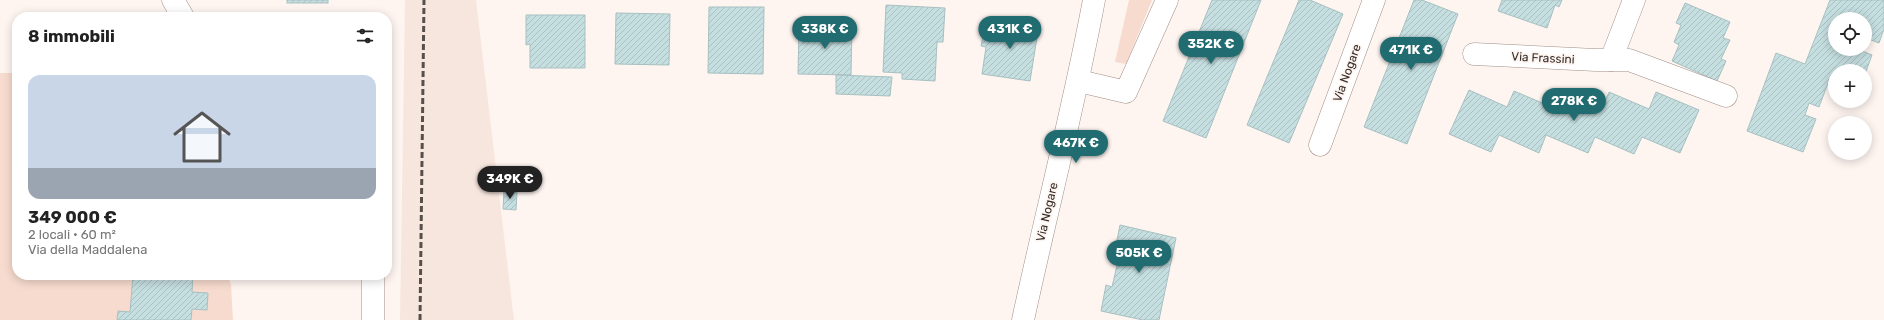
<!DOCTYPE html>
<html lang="it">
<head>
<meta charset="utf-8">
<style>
	:root { --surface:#fff; --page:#f2f2f2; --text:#222; --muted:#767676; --accent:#206c70 }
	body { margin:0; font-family:Rubik,sans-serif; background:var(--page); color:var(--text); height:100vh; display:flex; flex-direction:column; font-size:15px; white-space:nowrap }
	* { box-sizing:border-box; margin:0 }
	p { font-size:13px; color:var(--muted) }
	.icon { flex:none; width:22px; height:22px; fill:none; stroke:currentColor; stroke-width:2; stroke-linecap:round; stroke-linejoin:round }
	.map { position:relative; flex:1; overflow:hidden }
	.sheet { position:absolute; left:12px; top:12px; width:380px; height:268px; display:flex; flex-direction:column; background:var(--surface); border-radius:16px; box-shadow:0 2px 10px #0003 }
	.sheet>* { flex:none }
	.fabs { position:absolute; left:1828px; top:12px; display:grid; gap:8px }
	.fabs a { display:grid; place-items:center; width:44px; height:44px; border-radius:50%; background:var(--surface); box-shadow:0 2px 10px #0003; font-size:20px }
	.price { position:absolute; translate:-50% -34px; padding:0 9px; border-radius:14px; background:var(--accent); color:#fff; font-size:13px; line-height:26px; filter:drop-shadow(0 1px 2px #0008) }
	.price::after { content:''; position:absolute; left:50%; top:24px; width:12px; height:9px; margin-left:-6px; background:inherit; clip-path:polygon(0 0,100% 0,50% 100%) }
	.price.active { background:#222; color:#fff }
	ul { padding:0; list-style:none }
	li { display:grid; align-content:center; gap:8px; height:212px; padding:0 16px }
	li span { display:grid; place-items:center; height:124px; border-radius:12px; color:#555 }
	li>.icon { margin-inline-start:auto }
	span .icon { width:72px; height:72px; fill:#fffc; stroke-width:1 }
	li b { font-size:17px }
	h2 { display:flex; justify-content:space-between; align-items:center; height:48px; padding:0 16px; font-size:17px }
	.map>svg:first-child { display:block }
</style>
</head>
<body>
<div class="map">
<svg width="1884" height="320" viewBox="0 0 1884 320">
	<defs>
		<pattern id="building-hatch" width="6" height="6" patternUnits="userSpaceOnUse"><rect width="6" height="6" fill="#c5dee0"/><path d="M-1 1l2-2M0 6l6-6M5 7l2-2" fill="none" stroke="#aabfc0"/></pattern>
	</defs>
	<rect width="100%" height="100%" fill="#fef5f1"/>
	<!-- built -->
	<path fill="#f7e6de" d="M405 0H476L514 320H400Z"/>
	<!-- grass -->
	<g fill="#f7dbce">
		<path d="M1129 0H1152L1126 64 1115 62Z"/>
		<path d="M0 73H17V275H227L231 284 233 320H0Z"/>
	</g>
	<!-- building -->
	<g fill="url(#building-hatch)" stroke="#a7c0c1">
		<rect x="287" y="0" width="41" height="3"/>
		<path d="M1212 0H1261L1206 138 1163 121Z"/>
		<path d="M1299 0H1310L1343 14 1289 143 1247 125Z"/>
		<path d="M1414 0H1422L1458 14 1407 144 1364 127Z"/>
		<path d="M1502 0H1562L1559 7 1555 5 1547 28 1498 11Z"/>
		<path d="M1830 0H1884V29L1879 43 1866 38 1865 42V19H1835V49H1862V51L1872 55 1865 74V71H1835V79L1830 78 1819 107 1809 103 1805 115 1816 119 1803 152 1747 131 1776 53 1805 64Z"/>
		<path d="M1685 3 1730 22 1723 38 1730 40 1721 59 1726 61 1717 81 1672 61 1679 45 1674 42 1681 25 1676 23Z"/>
		<path d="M886 5 945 8 943 42H937L935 81 902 79V73L883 72Z"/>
		<path d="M709 7H764L763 74 708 73Z"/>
		<path d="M616 13 670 14 669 65 615 64Z"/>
		<path d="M526 15H585V68H530V44L526 45Z"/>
		<path d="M1001 20 1039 25 1030 81 982 74 986 47 981 46 985 26H1000Z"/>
		<path d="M799 26 852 27 851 75 798 74Z"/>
		<path d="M836 75 892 77 890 96 836 94Z"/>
		<path d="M1469 90 1507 107 1514 91 1554 108 1562 91 1602 108 1609 92 1649 109 1656 92 1699 110 1680 153 1642 137 1634 154 1595 137 1588 153 1546 135 1539 153 1499 135 1491 152 1449 134Z"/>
		<path d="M504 191 517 192 516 210 503 209Z"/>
		<path d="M1120 225 1176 238 1159 320H1143L1101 311 1106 285 1112 287 1118 261 1113 260Z"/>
		<path d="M133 275H193L192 292 208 293 207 310 192 309 191 320H117L118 311 130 312Z"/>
	</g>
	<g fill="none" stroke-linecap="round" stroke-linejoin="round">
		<!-- minor casing -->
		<g stroke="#a28f86" stroke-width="23">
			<g id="minor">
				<path d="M173 0 183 17"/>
				<path d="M1474 54 1596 60H1629L1726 96"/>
				<path d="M1611 60 1634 0"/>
				<path d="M1079 81 1126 92 1167 0"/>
				<path d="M1320 145 1374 0"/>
				<path d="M373 275V320"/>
				<path d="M1023 320C1046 213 1074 107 1094 0"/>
			</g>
		</g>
		<!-- minor -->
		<use href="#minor" stroke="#fff" stroke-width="22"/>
		<!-- rail -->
		<path stroke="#574f4b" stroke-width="3" stroke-dasharray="6 3" stroke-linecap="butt" d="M420 320 424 0"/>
	</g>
	<g text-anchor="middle" stroke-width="3.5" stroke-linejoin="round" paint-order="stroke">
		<!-- street labels -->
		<g font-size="12" fill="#342c28" stroke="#fef5f1">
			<text transform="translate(1543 58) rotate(3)" y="4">Via Frassini</text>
			<text transform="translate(1347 73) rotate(-70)" y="4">Via Nogare</text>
			<text transform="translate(1047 212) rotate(-77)" y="4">Via Nogare</text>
		</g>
	</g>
</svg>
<div class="fabs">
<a><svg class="icon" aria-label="locate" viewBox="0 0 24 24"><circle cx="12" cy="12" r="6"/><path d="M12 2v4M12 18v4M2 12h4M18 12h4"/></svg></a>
<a>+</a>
<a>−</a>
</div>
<b class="price" style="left:825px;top:50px">338K €</b>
<b class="price" style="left:1010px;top:50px">431K €</b>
<b class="price" style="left:1211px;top:65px">352K €</b>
<b class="price" style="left:1411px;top:71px">471K €</b>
<b class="price" style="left:1574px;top:122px">278K €</b>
<b class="price" style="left:1076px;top:164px">467K €</b>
<b class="price active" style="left:510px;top:200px">349K €</b>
<b class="price" style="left:1139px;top:274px">505K €</b>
<section class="sheet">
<h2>8 immobili<svg class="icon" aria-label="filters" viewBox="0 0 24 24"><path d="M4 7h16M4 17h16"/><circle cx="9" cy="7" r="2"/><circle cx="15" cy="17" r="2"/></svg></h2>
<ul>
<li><span style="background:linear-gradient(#c9d6e8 75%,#9aa5b1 0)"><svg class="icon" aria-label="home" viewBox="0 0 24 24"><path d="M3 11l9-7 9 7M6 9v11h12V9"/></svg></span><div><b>349 000 €</b><p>2 locali · 60 m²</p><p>Via della Maddalena</p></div></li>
</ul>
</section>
</div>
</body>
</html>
